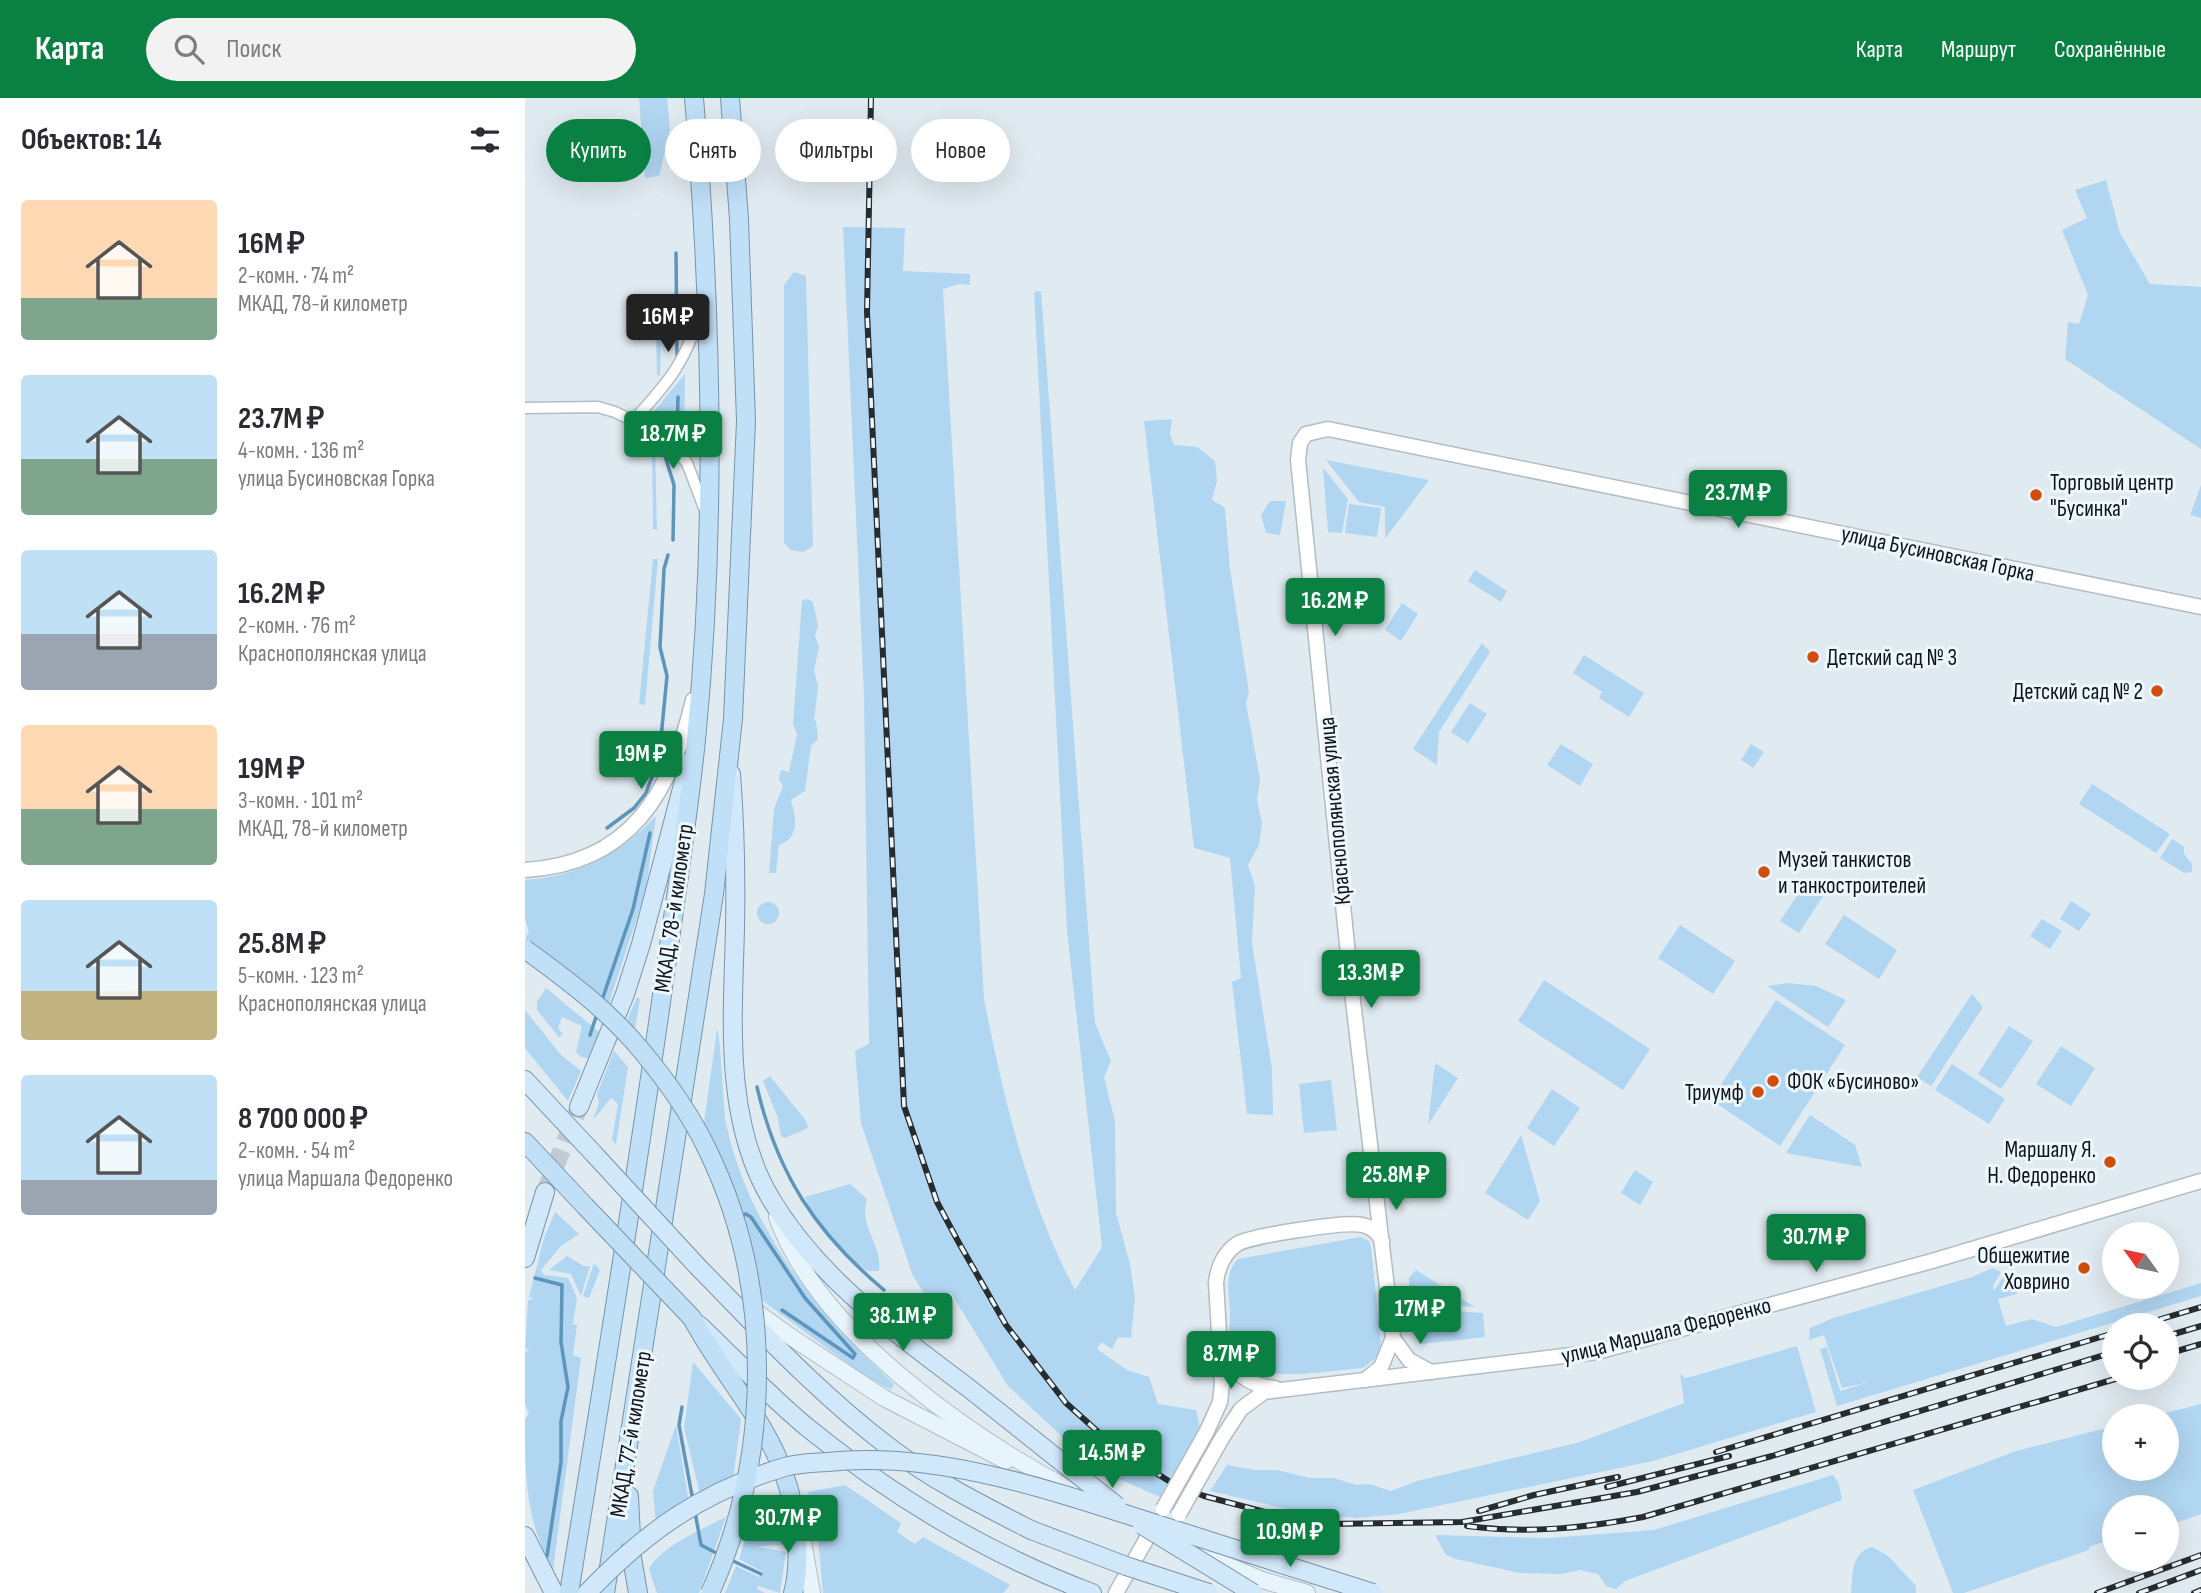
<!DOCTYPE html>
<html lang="ru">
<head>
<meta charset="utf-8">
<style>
	:root { --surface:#fff; --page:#f2f2f3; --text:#2b2b33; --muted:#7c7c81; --accent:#0b8043 }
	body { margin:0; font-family:"Sofia Sans Condensed",sans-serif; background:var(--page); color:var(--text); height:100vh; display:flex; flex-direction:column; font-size:26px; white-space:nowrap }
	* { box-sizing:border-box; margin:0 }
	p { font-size:23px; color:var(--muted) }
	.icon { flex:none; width:38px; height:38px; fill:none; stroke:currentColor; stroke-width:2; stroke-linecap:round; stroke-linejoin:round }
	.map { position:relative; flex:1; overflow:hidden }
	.drawer { display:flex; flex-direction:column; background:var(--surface); width:525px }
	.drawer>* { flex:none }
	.top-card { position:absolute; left:21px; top:21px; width:665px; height:63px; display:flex; gap:14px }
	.needle { width:46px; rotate:303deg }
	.buttons { position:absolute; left:1577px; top:1124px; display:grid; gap:14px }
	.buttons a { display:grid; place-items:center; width:77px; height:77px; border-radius:50%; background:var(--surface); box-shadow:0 7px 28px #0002; font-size:35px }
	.price { position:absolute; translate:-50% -60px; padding:0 16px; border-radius:7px; background:var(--accent); color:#fff; font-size:23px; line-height:46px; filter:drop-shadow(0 2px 4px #0008) }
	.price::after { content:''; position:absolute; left:50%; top:42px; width:21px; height:16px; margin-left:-10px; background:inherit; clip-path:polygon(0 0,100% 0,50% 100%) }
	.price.on { background:#222; color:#fff }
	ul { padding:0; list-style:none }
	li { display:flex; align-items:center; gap:21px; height:175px; padding:0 21px }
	li span { display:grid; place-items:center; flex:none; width:196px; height:140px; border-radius:7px; color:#555 }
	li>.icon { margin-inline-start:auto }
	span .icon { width:84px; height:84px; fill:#fffc; stroke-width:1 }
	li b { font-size:30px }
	h2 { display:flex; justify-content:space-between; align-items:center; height:84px; padding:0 21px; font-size:30px }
	.pill { padding:0 24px; border-radius:32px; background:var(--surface); box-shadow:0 7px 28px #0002; font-size:24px; line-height:63px }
	.pill.on { background:var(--accent); color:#fff }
	header { display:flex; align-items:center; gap:42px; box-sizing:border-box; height:98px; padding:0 35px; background:var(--accent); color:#fff }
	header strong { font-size:33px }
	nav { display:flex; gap:38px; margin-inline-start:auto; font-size:24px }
	.search { width:490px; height:63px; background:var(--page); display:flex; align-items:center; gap:18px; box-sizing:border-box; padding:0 24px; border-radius:38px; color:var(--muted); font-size:26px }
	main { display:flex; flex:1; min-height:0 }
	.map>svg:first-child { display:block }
</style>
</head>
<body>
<header>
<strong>Карта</strong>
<div class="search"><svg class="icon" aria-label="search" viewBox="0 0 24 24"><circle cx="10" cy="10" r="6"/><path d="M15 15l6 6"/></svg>Поиск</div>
<nav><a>Карта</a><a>Маршрут</a><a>Сохранённые</a></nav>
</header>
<main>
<section class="drawer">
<h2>Объектов: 14<svg class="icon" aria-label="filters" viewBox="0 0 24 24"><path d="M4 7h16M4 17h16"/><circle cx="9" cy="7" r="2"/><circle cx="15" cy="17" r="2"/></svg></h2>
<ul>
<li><span style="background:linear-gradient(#ffd9b3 70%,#7fa58c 0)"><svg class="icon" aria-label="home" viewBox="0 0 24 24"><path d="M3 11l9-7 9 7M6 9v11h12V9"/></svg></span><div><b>16M ₽</b><p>2-комн. · 74 m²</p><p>МКАД, 78-й километр</p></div></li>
<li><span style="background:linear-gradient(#bfe0f5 60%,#7fa58c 0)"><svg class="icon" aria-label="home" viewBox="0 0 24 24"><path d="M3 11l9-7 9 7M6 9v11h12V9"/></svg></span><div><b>23.7M ₽</b><p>4-комн. · 136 m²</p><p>улица Бусиновская Горка</p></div></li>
<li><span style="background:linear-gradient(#bfe0f5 60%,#9aa5b1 0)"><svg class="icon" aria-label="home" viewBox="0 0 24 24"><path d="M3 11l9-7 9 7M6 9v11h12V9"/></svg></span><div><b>16.2M ₽</b><p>2-комн. · 76 m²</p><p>Краснополянская улица</p></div></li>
<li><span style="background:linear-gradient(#ffd9b3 60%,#7fa58c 0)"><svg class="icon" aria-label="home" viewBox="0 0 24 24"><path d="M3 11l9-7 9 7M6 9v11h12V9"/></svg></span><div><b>19M ₽</b><p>3-комн. · 101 m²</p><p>МКАД, 78-й километр</p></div></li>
<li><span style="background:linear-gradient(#bfe0f5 65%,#c2b280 0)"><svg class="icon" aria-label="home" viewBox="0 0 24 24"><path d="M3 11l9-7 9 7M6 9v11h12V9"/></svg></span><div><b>25.8M ₽</b><p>5-комн. · 123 m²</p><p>Краснополянская улица</p></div></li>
<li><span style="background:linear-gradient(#bfe0f5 75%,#9aa5b1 0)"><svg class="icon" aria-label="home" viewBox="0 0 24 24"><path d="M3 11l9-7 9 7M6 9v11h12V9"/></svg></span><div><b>8 700 000 ₽</b><p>2-комн. · 54 m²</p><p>улица Маршала Федоренко</p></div></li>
</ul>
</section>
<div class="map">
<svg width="1676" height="1495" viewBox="0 0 1676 1495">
	<rect width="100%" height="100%" fill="#e0eaf1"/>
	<!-- green -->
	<g fill="#b1d6f2">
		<path d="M114 0H142L145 32 134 78 120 80Z"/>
		<path d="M1581 82 1595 135 1625 186 1676 189V351L1540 261 1543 224 1554 226 1563 197 1537 132 1562 120 1550 92Z"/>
		<path d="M318 129 380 130 378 173 445 176V187L434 186 418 191 459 901C479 1002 502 1101 550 1192L577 1149 542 832 509 194 516 193 570 925 586 963 579 979 590 1023 591 1115 605 1166 610 1200 606 1240 593 1239 587 1251 576 1244 572 1251 602 1272 624 1279 633 1306 671 1312 675 1329 635 1399 572 1371 483 1288 426 1195 407 1207 388 1178 336 1025 330 953 344 946 339 598Z"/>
		<path d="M269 174 281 178 288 448 278 454 266 452 259 445V187Z"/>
		<path d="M130 199H141V236L136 240 135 278 132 277Z"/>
		<path d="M160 276 159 349 139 331 121 323Z"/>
		<path d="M647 321 645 336 649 347 672 349 690 363 692 383 687 402 700 410 705 471 724 595 721 605 735 681 732 703 737 725 734 747 723 767 730 788 727 845 747 971 748 1017 722 1016 707 884 716 880 705 760 669 750 619 323Z"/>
		<path d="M130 347 132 432 128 431 127 348Z"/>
		<path d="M801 362 904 382 860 441V409L834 404Z"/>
		<path d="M798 370 823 401 817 435 803 434Z"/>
		<path d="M1676 387V420L1665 417Z"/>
		<path d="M745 403H761L755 437 741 435 736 417Z"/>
		<path d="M824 406 856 410 852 439 820 435Z"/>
		<path d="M128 461H133L120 607 114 606Z"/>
		<path d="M950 472 982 493 976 504 943 483Z"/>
		<path d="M283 501 288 504 293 527 290 538 294 549 289 572 293 589 289 622 291 623 293 641 286 648 280 693 266 702C271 720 275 739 254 747L251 775H244L249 711 258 688 254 681 256 672 264 674 272 636 268 626 277 502Z"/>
		<path d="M877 505 893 516 876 543 860 532Z"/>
		<path d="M957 545 965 554 914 634 912 667 888 651Z"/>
		<path d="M1059 557 1119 595 1104 619 1074 600 1077 594 1048 575Z"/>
		<path d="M945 605 962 616 943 645 926 634Z"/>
		<path d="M1036 646 1068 666 1055 688 1022 667Z"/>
		<path d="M1226 646 1239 654 1228 670 1216 662Z"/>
		<path d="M1567 686 1645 736 1631 755 1554 706Z"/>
		<path d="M131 718 121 792 82 911 0 842 4 833 0 821V782C55 778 93 757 131 718Z"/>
		<path d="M1647 741 1659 749V756L1667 766V774L1659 775 1635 760Z"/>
		<path d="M1284 780 1302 792 1274 835 1255 823Z"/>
		<path d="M1546 803 1566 816 1554 833 1535 821Z"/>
		<circle cx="243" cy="815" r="11"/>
		<path d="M1319 817 1372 852 1354 881 1300 846Z"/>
		<path d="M1517 821 1537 833 1525 851 1505 838Z"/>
		<path d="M1155 827 1210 863 1188 896 1133 860Z"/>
		<path d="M1019 882 1125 951 1098 992 993 923Z"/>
		<path d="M1263 885 1291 888 1321 902 1303 929 1242 888Z"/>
		<path d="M21 890 74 934 63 960 56 959 51 954 57 928 37 919 33 930 38 936 34 939 12 912V904Z"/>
		<path d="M1447 896 1458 909 1406 988 1392 979Z"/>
		<path d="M112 899 115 901 109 937 100 927Z"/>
		<path d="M1251 902 1320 947 1255 1048 1186 1002Z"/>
		<path d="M0 912 36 957 56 973 43 1003 0 950Z"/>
		<path d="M1484 928 1508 943 1476 991 1453 976Z"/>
		<path d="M192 931C196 937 198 1008 201 1025 223 1129 292 1216 369 1286L366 1292 337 1276 238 1203 210 1101 178 1032Z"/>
		<path d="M1536 948 1570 970 1546 1008 1511 986Z"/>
		<path d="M89 953 103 969 91 1046 87 1042 93 1006 86 1000 68 1022 74 1005 72 996Z"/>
		<path d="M910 965 933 980 903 1027Z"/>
		<path d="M1427 966 1480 1001 1464 1026 1410 992Z"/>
		<path d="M245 978 281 1023 283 1030 260 1040 256 1038 253 1020 238 983Z"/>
		<path d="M806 982 812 1032 779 1035 774 986Z"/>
		<path d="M1027 991 1055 1010 1029 1048 1002 1030Z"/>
		<path d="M1285 1017 1330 1047 1337 1069 1261 1055Z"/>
		<path d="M996 1037 1015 1103 1003 1122 960 1095Z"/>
		<path d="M1110 1072 1128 1084 1115 1107 1096 1095Z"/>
		<path d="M325 1086 342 1101C333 1128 358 1147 354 1173H342C318 1155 291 1127 280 1099Z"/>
		<path d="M30 1114 54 1136 36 1148 16 1172 19 1177 43 1180 52 1200 48 1226 52 1227 48 1257 56 1260 28 1472C0 1421 0 1378 0 1321L4 1316 0 1306V1254L5 1252 0 1251 3 1202 9 1201 4 1199 19 1140Z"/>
		<path d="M836 1139 844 1143 846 1149 856 1247 852 1259 838 1270C808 1272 730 1287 711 1261 702 1249 705 1227 705 1213 704 1195 699 1175 713 1161Z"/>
		<path d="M42 1158 59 1168H65L56 1198 46 1176 24 1172Z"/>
		<path d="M69 1165 75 1172 64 1200 58 1198Z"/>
		<path d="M1468 1170 1476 1174 1468 1188 1469 1193 1480 1176 1487 1179 1492 1196 1473 1201 1481 1228 1507 1221 1531 1229 1676 1185V1198L1312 1308 1295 1251 1302 1249 1315 1293 1344 1284 1317 1290 1299 1237 1284 1242 1285 1230 1308 1220 1447 1179Z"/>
		<path d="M891 1172 950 1209 884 1203V1180Z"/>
		<path d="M884 1210 958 1215 960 1239 897 1246 889 1235Z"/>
		<path d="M1272 1248 1291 1314 1128 1363 874 1416 833 1420 787 1417 685 1393 702 1367 729 1372H752L785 1380H809L831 1387 844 1386 866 1393 892 1383 1055 1344 1159 1305 1155 1276 1160 1280 1169 1278Z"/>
		<path d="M168 1264 216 1321 208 1382 176 1400 159 1330Z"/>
		<path d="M1676 1306V1416L1642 1428V1409H1589V1440L1564 1449V1452L1439 1495H1428L1388 1392 1491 1353 1589 1328V1370H1642V1318H1629Z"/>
		<path d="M151 1327 164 1405 131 1427 128 1393Z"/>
		<path d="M1308 1377 1314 1386 1317 1402 1100 1483 1091 1491 1081 1488 1073 1476 1055 1472 1035 1476 995 1475 931 1461 921 1457 910 1437 1024 1440 1129 1432Z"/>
		<path d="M320 1387 376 1425 372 1434 390 1446 398 1439 485 1487 478 1495H298L293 1441 283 1394Z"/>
		<path d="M253 1401 261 1446 232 1449 261 1454 255 1495 233 1488 232 1491 240 1495H200L211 1468 234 1479 238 1474 214 1461 230 1409Z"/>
		<path d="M201 1419 174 1495H132L124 1471C135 1449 179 1430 201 1419Z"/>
		<path d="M1347 1449 1363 1458 1391 1488V1495H1326C1328 1476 1326 1455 1347 1449Z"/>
	</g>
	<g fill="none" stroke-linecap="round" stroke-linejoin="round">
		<!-- stream -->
		<g stroke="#5e95bb" stroke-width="3.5">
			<path d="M151 155 152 257"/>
			<path d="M152 337 153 299"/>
			<path d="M140 358 149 387 148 442"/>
			<path d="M82 730 109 710 121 695 134 660 142 578 135 549 139 471 143 457"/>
			<path d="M76 905 108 811 125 735"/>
			<path d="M65 937 72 916"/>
			<path d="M232 989C252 1076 291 1135 359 1192"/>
			<path d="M213 1119 221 1116 226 1119 280 1200 330 1256 328 1260 257 1212"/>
			<path d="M10 1180 37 1187 36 1244 43 1289 36 1323V1364L22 1458"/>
			<path d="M157 1309 154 1327 168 1403"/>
			<path d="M170 1414 176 1447 195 1457"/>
			<path d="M206 1462 236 1476"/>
		</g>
		<!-- primary-tunnel -->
		<path stroke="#c1cad0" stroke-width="18" stroke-dasharray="18 9" stroke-linecap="butt" d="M20 1094 54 1009"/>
		<!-- minor casing -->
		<g stroke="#b2bcc3" stroke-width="13">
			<g id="minor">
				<path d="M0 310 73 309 90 314 139 338 162 365 181 415"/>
				<path d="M107 324C143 285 164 261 176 208"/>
			</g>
		</g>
		<!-- tertiary casing -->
		<g stroke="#b2bcc3" stroke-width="17">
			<g id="tertiary">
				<path d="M0 772C105 766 146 695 168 602"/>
				<path d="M868 1240 884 1262 906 1274"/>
				<path d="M697 1251C708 1274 723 1288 750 1290"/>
				<path d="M840 1282 856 1269 868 1240 826 886 773 362 775 345 781 336 803 331 1676 509"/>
				<path d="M682 1333 695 1304 697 1286 691 1184C693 1169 699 1155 712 1146 725 1138 821 1123 837 1127 847 1129 853 1134 857 1143"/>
				<path d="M697 1340 716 1311 739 1294 1072 1254 1407 1163 1676 1083"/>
				<path d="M591 1495 631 1424"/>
			</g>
		</g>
		<!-- secondary casing -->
		<g stroke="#b2bcc3" stroke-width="18">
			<g id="secondary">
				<path d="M252 1119C294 1236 449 1342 555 1397"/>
				<path d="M222 1207 266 1239 359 1300 481 1363"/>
				<path d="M277 1438 287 1495"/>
				<path d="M676 1456 737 1482 782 1495"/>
			</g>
		</g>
		<!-- primary casing -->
		<g stroke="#7994a8" stroke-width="20">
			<g id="primary">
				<path d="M206 676C210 727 211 779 210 830 208 919 198 1021 246 1101 293 1180 369 1234 441 1288"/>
				<path d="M0 982 69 1056"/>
				<path d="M54 1009 100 896 116 846 164 664"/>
				<path d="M0 1160 20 1094"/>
				<path d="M174 1170C235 1232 294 1296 364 1349 407 1382 457 1407 506 1432"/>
				<path d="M174 1227C210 1261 244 1298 283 1330 368 1399 463 1456 567 1495"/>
				<path d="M0 1438 29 1495"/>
			</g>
		</g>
		<!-- trunk casing -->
		<g stroke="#7994a8" stroke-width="20">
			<g id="trunk">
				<path d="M0 1044 60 1108"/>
				<path d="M167 1220C209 1298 267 1345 272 1441 273 1458 273 1478 268 1495"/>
				<path d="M104 1398 107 1460 113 1495"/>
				<path d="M44 1495C76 1298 108 1102 136 904 148 817 162 730 171 642 192 429 187 213 169 0"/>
				<path d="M80 1495 189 796 208 621 221 323 214 121 205 0"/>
			</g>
		</g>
		<!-- minor -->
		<use href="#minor" stroke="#fff" stroke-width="10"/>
		<!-- tertiary -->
		<use href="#tertiary" stroke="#fff" stroke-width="14"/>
		<!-- secondary -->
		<use href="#secondary" stroke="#e8f4fc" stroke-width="16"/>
		<!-- primary -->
		<use href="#primary" stroke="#d0e8fa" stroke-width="18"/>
		<!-- trunk -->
		<use href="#trunk" stroke="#c0e0f8" stroke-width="18"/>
		<!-- rail casing -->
		<g stroke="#272c2e" stroke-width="6">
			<g id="rail">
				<path d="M346 0 342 214 379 1008 412 1104 434 1145 481 1227 541 1305 591 1350 647 1385 679 1398 766 1421 802 1426 937 1424 1112 1394 1247 1358 1589 1254"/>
				<path d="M1616 1227 1676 1209"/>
				<path d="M1642 1238 1676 1228"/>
				<path d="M1642 1256 1676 1246"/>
				<path d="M1191 1354 1589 1235"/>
				<path d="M1082 1389 1204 1358"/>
				<path d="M954 1413 1009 1397 1093 1379"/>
				<path d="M942 1428C1002 1436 1060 1430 1118 1419L1597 1279"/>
				<path d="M1572 1495 1676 1457"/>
				<path d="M1614 1495 1676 1472"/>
				<path d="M1669 1495 1676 1492"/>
			</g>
		</g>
		<!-- rail -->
		<use href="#rail" stroke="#edf7ff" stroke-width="3.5" stroke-dasharray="10" stroke-linecap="butt"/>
		<!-- tertiary-bridge casing -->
		<g stroke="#b2bcc3" stroke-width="17" stroke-linecap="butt">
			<g id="tertiary-bridge">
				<path d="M638 1411 682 1333"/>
				<path d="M654 1416 697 1340"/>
			</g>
		</g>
		<!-- primary-bridge casing -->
		<g stroke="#7994a8" stroke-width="20" stroke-linecap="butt">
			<g id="primary-bridge">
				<path d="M69 1056 174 1170"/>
				<path d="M441 1288 592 1408"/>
				<path d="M617 1427 728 1495"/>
				<path d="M506 1432 601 1468 684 1495"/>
				<path d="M62 1495C120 1434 178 1393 260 1369 273 1365 288 1365 302 1364 419 1352 536 1396 647 1431 714 1452 781 1474 848 1495"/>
			</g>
		</g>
		<!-- trunk-bridge casing -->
		<g stroke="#7994a8" stroke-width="20" stroke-linecap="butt">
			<g id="trunk-bridge">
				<path d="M0 851C41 881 83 912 116 952 141 982 166 1017 183 1053 249 1189 247 1358 185 1495"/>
				<path d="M60 1108 167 1220"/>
			</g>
		</g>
		<!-- tertiary-bridge -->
		<use href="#tertiary-bridge" stroke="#fff" stroke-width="14"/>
		<!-- primary-bridge -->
		<use href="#primary-bridge" stroke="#d0e8fa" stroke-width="18"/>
		<!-- trunk-bridge -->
		<use href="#trunk-bridge" stroke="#c0e0f8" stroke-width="18"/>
	</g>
	<!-- markers -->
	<g fill="#d24c0b" stroke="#edf7ff" stroke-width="2.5">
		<circle cx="1511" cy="397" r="7"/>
		<circle cx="1288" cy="559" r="7"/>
		<circle cx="1632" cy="593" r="7"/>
		<circle cx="1239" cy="774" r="7"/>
		<circle cx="1248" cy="983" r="7"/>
		<circle cx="1233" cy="994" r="7"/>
		<circle cx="1585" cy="1064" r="7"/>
		<circle cx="1559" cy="1170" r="7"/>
	</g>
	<g text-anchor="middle" stroke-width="6" stroke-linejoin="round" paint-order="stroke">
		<!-- poi labels -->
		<g font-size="23" fill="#111517" stroke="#edf7ff" text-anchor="start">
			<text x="1525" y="392">Торговый центр<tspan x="1525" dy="26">"Бусинка"</tspan></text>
			<text x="1302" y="567">Детский сад № 3</text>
			<text x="1618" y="601" text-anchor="end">Детский сад № 2</text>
			<text x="1253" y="769">Музей танкистов<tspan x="1253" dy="26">и танкостроителей</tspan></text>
			<text x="1262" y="991">ФОК «Бусиново»</text>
			<text x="1219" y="1002" text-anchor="end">Триумф</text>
			<text x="1571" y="1059" text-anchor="end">Маршалу Я.<tspan x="1571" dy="26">Н. Федоренко</tspan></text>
			<text x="1545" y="1165" text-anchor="end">Общежитие<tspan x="1545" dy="26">Ховрино</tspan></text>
		</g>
		<!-- street labels -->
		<g font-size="23" fill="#111517" stroke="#edf7ff">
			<text transform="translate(1413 455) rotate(12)" y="8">улица Бусиновская Горка</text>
			<text transform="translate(809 713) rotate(-95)" y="8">Краснополянская улица</text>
			<text transform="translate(148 810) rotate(-82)" y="8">МКАД, 78-й километр</text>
			<text transform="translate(1141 1232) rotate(-14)" y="8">улица Маршала Федоренко</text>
			<text transform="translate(105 1336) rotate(-81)" y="8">МКАД, 77-й километр</text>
		</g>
	</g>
</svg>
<div class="buttons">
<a><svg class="needle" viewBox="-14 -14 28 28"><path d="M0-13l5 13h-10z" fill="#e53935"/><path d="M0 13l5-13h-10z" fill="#7c7c81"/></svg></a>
<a><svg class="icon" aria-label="locate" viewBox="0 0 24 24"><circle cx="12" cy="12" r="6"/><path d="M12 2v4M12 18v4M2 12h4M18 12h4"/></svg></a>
<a>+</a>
<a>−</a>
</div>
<b class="price on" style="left:143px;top:256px">16M ₽</b>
<b class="price" style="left:148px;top:373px">18.7M ₽</b>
<b class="price" style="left:1213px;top:432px">23.7M ₽</b>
<b class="price" style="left:810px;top:540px">16.2M ₽</b>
<b class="price" style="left:116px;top:693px">19M ₽</b>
<b class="price" style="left:846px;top:912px">13.3M ₽</b>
<b class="price" style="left:871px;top:1114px">25.8M ₽</b>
<b class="price" style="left:1291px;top:1176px">30.7M ₽</b>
<b class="price" style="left:895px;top:1248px">17M ₽</b>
<b class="price" style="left:378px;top:1255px">38.1M ₽</b>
<b class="price" style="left:706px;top:1293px">8.7M ₽</b>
<b class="price" style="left:587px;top:1392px">14.5M ₽</b>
<b class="price" style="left:263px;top:1457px">30.7M ₽</b>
<b class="price" style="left:765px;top:1471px">10.9M ₽</b>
<div class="top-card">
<a class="pill on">Купить</a>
<a class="pill">Снять</a>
<a class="pill">Фильтры</a>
<a class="pill">Новое</a>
</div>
</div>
</main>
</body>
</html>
